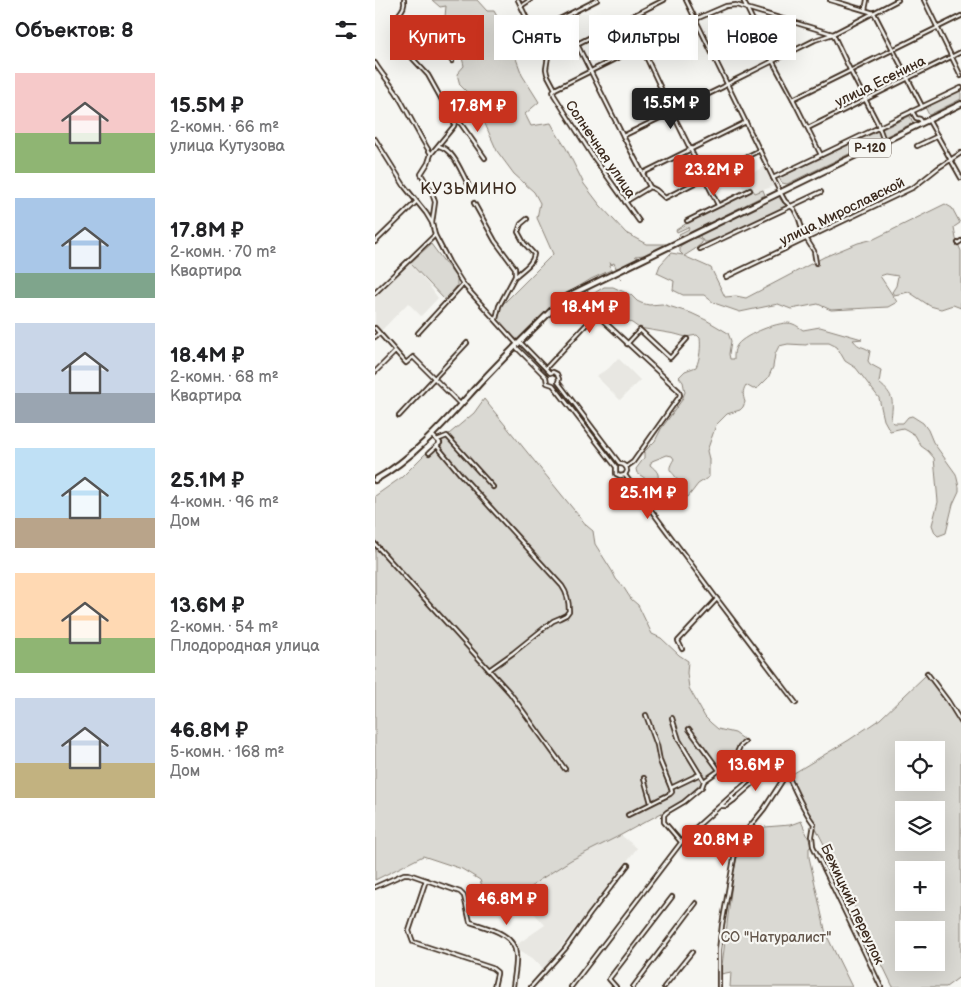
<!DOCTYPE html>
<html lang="ru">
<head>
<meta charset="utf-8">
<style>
	:root { --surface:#fff; --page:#f6f6f6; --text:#202124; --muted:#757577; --accent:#c8321e }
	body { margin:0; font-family:"Balsamiq Sans",sans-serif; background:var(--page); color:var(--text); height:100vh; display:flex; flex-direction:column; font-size:19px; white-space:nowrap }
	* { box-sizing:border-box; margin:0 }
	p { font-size:16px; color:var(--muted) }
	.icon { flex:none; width:28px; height:28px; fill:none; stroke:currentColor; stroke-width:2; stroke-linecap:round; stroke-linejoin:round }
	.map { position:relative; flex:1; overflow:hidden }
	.sheet { display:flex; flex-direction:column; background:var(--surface); width:375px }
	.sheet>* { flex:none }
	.top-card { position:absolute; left:15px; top:15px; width:475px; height:45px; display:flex; gap:10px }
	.tools { position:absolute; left:520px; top:741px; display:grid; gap:10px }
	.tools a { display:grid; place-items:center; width:50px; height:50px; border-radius:0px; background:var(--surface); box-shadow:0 5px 20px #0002; font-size:25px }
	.price { position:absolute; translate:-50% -42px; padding:0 11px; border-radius:5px; background:var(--accent); color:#fff; font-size:16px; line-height:32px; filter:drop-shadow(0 1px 2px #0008) }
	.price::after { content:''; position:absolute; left:50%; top:30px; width:15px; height:11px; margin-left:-8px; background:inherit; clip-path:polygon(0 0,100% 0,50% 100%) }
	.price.active { background:#222; color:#fff }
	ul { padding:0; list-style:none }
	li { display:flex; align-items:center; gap:15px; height:125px; padding:0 15px }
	li span { display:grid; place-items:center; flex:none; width:140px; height:100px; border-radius:0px; color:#555 }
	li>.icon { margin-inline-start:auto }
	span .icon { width:60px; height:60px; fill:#fffc; stroke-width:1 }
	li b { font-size:21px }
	h2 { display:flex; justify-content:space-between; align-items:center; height:60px; padding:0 15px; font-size:21px }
	.chip { padding:0 18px; border-radius:0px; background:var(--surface); box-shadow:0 5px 20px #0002; font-size:18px; line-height:45px }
	.chip.active { background:var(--accent); color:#fff }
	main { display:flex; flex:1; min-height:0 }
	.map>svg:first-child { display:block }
</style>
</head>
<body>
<main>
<section class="sheet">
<h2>Объектов: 8<svg class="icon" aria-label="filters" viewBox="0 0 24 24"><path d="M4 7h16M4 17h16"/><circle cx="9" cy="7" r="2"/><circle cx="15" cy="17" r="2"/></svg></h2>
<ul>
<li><span style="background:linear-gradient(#f6c9c9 60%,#8fb573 0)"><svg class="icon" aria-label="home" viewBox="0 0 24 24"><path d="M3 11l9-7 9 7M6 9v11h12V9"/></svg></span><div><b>15.5M ₽</b><p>2-комн. · 66 m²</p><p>улица Кутузова</p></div></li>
<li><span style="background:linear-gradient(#a9c7e8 75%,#7fa58c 0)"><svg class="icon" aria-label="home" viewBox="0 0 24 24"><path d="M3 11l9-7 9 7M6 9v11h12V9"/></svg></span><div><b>17.8M ₽</b><p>2-комн. · 70 m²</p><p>Квартира</p></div></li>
<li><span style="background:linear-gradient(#c9d6e8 70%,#9aa5b1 0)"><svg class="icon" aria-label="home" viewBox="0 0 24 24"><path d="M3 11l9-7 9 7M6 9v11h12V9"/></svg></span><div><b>18.4M ₽</b><p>2-комн. · 68 m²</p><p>Квартира</p></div></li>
<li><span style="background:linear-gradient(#bfe0f5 70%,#b9a48a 0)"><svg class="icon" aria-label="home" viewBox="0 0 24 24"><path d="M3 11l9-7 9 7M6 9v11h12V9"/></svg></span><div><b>25.1M ₽</b><p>4-комн. · 96 m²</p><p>Дом</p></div></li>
<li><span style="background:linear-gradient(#ffd9b3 65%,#8fb573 0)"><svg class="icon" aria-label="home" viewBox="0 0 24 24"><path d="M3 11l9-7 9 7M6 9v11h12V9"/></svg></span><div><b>13.6M ₽</b><p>2-комн. · 54 m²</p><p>Плодородная улица</p></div></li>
<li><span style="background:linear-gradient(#c9d6e8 65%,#c2b280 0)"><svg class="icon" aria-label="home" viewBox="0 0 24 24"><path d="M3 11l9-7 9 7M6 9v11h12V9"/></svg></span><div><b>46.8M ₽</b><p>5-комн. · 168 m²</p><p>Дом</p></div></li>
</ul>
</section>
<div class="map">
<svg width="586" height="987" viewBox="0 0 586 987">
	<rect width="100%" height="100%" fill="#f6f6f2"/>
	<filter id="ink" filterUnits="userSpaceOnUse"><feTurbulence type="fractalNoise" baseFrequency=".02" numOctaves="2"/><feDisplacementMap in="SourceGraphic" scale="10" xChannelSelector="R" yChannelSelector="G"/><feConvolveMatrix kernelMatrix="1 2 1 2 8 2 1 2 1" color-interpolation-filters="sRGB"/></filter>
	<g filter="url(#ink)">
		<!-- built -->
		<g fill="#e8e7e2">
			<path d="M389 167H391L399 186 380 193 376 187 369 191 364 179Z"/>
			<path d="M33 262 53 284 63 298 46 316 33 303 6 331 0 324V296Z"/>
			<path d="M243 358 265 380 245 400 221 376 234 368Z"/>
			<path d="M246 835 262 848 169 969 158 959 143 950 140 946 154 936 170 925 145 898 163 881 196 860Z"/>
		</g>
		<!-- green -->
		<g fill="#dad9d3" stroke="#8a8278" fill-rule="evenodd">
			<path d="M57 0H102L112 11H119L132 34 147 75 164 102 150 114 156 126 176 123 182 134 191 148 209 184 225 205 251 233 271 244H291L269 255 260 256 263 258V259L243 268H241L239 263 235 265 236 270 216 279 185 298 143 340C135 335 127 327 123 319L126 306 178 254 162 218 165 203 159 192 139 174 122 151 107 117V107L85 85 82 74 89 66 82 36 81 27 70 17 71 6 65 7Z"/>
			<path d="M586 90V99L554 115 550 107Z"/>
			<path d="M535 116 538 123 412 184 407 183 404 178Z"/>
			<path d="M378 190 380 193 388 190 390 195 306 237 304 234 314 229 313 227 302 232 301 230 312 223Z"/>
			<path d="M403 196 408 203 413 207 354 234 332 242H329L325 237V234Z"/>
			<path d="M570 204 577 208 585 223 579 227 581 239 586 251V308L578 305 566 309 555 306 534 292 519 295 517 292 521 286 523 276 511 274 505 276 522 302 513 307 456 310 443 304 416 309 403 304 365 312 339 303 329 295H308L298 290 299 281 282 273 285 265 296 253 308 255 305 252V246L320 237 324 238 327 240V243L320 249 309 256 336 268 350 297 361 296 371 298 449 257 483 243 499 239Z"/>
			<path d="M56 244 82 279V286L70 300 35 263Z"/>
			<path d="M229 287H238L256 295 262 301 266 303 274 305 287 304 316 313 331 320 353 333 356 341 354 354 355 359H359C359 353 359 349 363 344 370 335 407 319 418 324 421 325 425 328 428 330L445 327 487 339 478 340C485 349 487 345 495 351L493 361 495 364 506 370 504 383C520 396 518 401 516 420L519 423H528L533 417 537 416 548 423 553 430 558 442 581 474 584 487V491L578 504 571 533 563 536 560 533 557 525 563 502 559 458 553 451 546 446 540 435 532 430 528 428 515 431 509 420 504 398 481 368 470 361 462 347 454 343H435L431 345 413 344 404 346 400 354 398 367 393 378 383 388 378 389 371 385C367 391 368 396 370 402L368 407 365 410 352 414 341 425 332 451 334 459V477L323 484 313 497 298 491 304 488C304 485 304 482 302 479 296 469 291 472 299 459L297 456 292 455 277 461 275 465C282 471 286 474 281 483H277L262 473 261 469 269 458V452L280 441 286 429 307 400 310 392 308 382 304 377 310 371 321 367C325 359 326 346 325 338L322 335 311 337 300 334 264 328 257 323 241 316 236 311 221 305 204 303 197 307Z"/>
			<path d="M109 399 212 526 218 531 220 544 237 571 241 579 249 588 256 599 263 605 277 634 286 638 304 655 313 661 312 673 314 688 330 717 336 723 343 729 360 733 373 742 344 770 329 781 303 804 246 835 196 860 163 881 145 898 114 907 105 880 87 869 48 856 0 880V496L27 477 49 455 99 413Z"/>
			<path d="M551 675 584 719 586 726V976L571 987H518L453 852 414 776 474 740 505 719ZM529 750H561V782H529ZM529 810H561V842H529ZM529 870H561V902H529ZM529 930H561V962H529Z"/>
			<path d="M426 821 437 846 434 848V857L451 934 477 987H355L356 972 346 974 358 875 366 840 371 837 374 839 390 827 415 825Z"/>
		</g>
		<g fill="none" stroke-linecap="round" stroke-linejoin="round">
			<!-- stream -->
			<g stroke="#857a71" stroke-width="1">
				<path d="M235 263 238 265"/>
				<path d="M245 278 246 279"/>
			</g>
			<!-- minor casing -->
			<g stroke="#3b2a1e" stroke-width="6">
				<g id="minor">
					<path d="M29 0C30 6 28 9 24 14L28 22 27 41 28 48 53 75 68 102 81 119 79 126 56 154 53 163 46 174 57 193 60 202 57 223"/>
					<path d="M143 0 154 23 161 31 173 56 171 69 172 74 180 89 178 91 179 95 217 155 264 221"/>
					<path d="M311 0 405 192 410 201 419 209 424 219 429 235 439 251 441 263"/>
					<path d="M368 0 398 62 418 99 446 155"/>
					<path d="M455 0 499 13 547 106"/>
					<path d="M549 0 586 76"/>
					<path d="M146 6 155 0"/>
					<path d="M490 10 492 0"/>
					<path d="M161 31 222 0"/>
					<path d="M27 33 46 21 57 37 77 61"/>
					<path d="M202 44 248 136 275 187 281 190 290 198 385 150"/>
					<path d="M266 46 297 112 343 205"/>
					<path d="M173 56 202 44 289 0"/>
					<path d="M0 63C6 73 14 82 21 92 33 112 43 134 56 154"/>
					<path d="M180 89 314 22 351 6 361 5 458 34 476 72 502 122 509 141"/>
					<path d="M418 99 586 16"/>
					<path d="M537 111 541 118 545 119 547 122"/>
					<path d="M81 120 86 124 110 158"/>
					<path d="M554 121 586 178"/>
					<path d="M433 128 586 52"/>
					<path d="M248 136 348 87 356 82 440 40 458 34 523 0"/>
					<path d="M0 139 30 187 51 213 57 223 60 235 74 262 88 284 142 344"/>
					<path d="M64 146C79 150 86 172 93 184"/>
					<path d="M542 146 563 136"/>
					<path d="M268 173 371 122"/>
					<path d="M398 178 586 88"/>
					<path d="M250 202 275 187"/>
					<path d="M99 203 120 241 140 268V276L124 306 121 319"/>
					<path d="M312 221 375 190"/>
					<path d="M0 242 41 202"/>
					<path d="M583 243 586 241"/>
					<path d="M325 249 446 192"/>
					<path d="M141 276C147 270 158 264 159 254L149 243 143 232 146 224 152 219"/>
					<path d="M351 277 539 187 563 168 586 153"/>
					<path d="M0 293 60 235"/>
					<path d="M0 328 31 363 38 357 85 404"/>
					<path d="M43 333 88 284"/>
					<path d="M0 337 4 333"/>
					<path d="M145 342 175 373 178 372 182 374 184 379 183 382 245 464C249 464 252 467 252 471L250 475"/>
					<path d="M252 344 265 330 295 358 312 339"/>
					<path d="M141 347 171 377 172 383 178 385 241 467V474L245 476 250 475"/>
					<path d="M171 368 221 314 304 391 305 395 304 397 258 462 251 467"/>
					<path d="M0 372 20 352"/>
					<path d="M24 416 92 343"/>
					<path d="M62 440 72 436 118 487"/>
					<path d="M62 446 86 475 187 586C192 593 194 603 194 611L191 615 185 618 178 621 138 653 114 670"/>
					<path d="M54 453 65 443 57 435"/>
					<path d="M250 475 342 599 421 703"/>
					<path d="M0 544 135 693 190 769"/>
					<path d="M307 649 303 641 342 599"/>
					<path d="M552 673 573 701 586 722"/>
					<path d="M271 715 282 745 285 761 296 788"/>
					<path d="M297 718 304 740 329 781 327 787 309 802 292 812 289 815V822L306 842"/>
					<path d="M314 729 344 770"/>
					<path d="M269 778 276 803"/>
					<path d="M329 781 359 760 365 746 370 742"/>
					<path d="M356 796 375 780"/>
					<path d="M359 800 391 772"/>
					<path d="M253 815 295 794 297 792 296 788 325 774"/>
					<path d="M51 880 34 931 38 942 117 968 122 972V974L119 987"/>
					<path d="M0 887 29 874H34L85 892 89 896 95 922C112 928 140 933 141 955 142 965 139 977 138 987"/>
					<path d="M156 987 190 949 215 914 253 865"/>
					<path d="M196 987 308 840 317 831 356 796 359 800 351 806H346"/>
					<path d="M241 987 234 979 297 897"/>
					<path d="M258 987 321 903"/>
					<path d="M289 987 317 952"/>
					<path d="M344 987V950L347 925 361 847 367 836 389 809 409 778 413 776C421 792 428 810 439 824L437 836 438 846 488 949 506 987"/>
				</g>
			</g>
			<!-- major casing -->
			<g stroke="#3b2a1e" stroke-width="8">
				<path id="major" d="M0 480C42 456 74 417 106 382 131 355 157 330 182 305L193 296 586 104"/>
			</g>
			<!-- minor -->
			<use href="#minor" stroke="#f6f6f2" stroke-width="2.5"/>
			<!-- major -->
			<use href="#major" stroke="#f6f6f2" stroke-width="4"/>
		</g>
	</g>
	<g text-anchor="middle" stroke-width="4.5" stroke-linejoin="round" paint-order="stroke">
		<!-- shield labels -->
		<rect fill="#f6f6f2" stroke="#73675e" stroke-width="1" x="474" y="138.5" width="42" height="19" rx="4"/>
		<g font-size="12" font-weight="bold" fill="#3b2a1e">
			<text x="495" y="152">Р-120</text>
		</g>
		<!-- street labels -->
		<g font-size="14" fill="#3b2a1e" stroke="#f6f6f2">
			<text transform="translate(505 81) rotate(-26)" y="5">улица Есенина</text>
			<text transform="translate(226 149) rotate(56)" y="5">Солнечная улица</text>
			<text transform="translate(467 211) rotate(-26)" y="5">улица Мирославской</text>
			<text transform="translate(478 904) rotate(65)" y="5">Бежицкий переулок</text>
		</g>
		<!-- park labels -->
		<g font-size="14" fill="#63564b" stroke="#f6f6f2">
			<text x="401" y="942">СО "Натуралист"</text>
		</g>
		<!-- quarter labels -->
		<g font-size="16" letter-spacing="1" fill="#3b2a1e" stroke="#f6f6f2">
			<text x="94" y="194">КУЗЬМИНО</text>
		</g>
	</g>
</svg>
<div class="tools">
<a><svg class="icon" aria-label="locate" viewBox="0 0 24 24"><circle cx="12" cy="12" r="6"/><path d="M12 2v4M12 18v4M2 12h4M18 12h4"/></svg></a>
<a><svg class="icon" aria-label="layers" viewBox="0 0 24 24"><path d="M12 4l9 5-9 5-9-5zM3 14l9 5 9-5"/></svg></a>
<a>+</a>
<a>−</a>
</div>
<b class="price active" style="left:296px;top:130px">15.5M ₽</b>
<b class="price" style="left:103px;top:133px">17.8M ₽</b>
<b class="price" style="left:339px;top:197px">23.2M ₽</b>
<b class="price" style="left:215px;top:334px">18.4M ₽</b>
<b class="price" style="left:273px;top:520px">25.1M ₽</b>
<b class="price" style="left:381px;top:792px">13.6M ₽</b>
<b class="price" style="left:348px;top:867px">20.8M ₽</b>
<b class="price" style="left:132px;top:926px">46.8M ₽</b>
<div class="top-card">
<a class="chip active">Купить</a>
<a class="chip">Снять</a>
<a class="chip">Фильтры</a>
<a class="chip">Новое</a>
</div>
</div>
</main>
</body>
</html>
